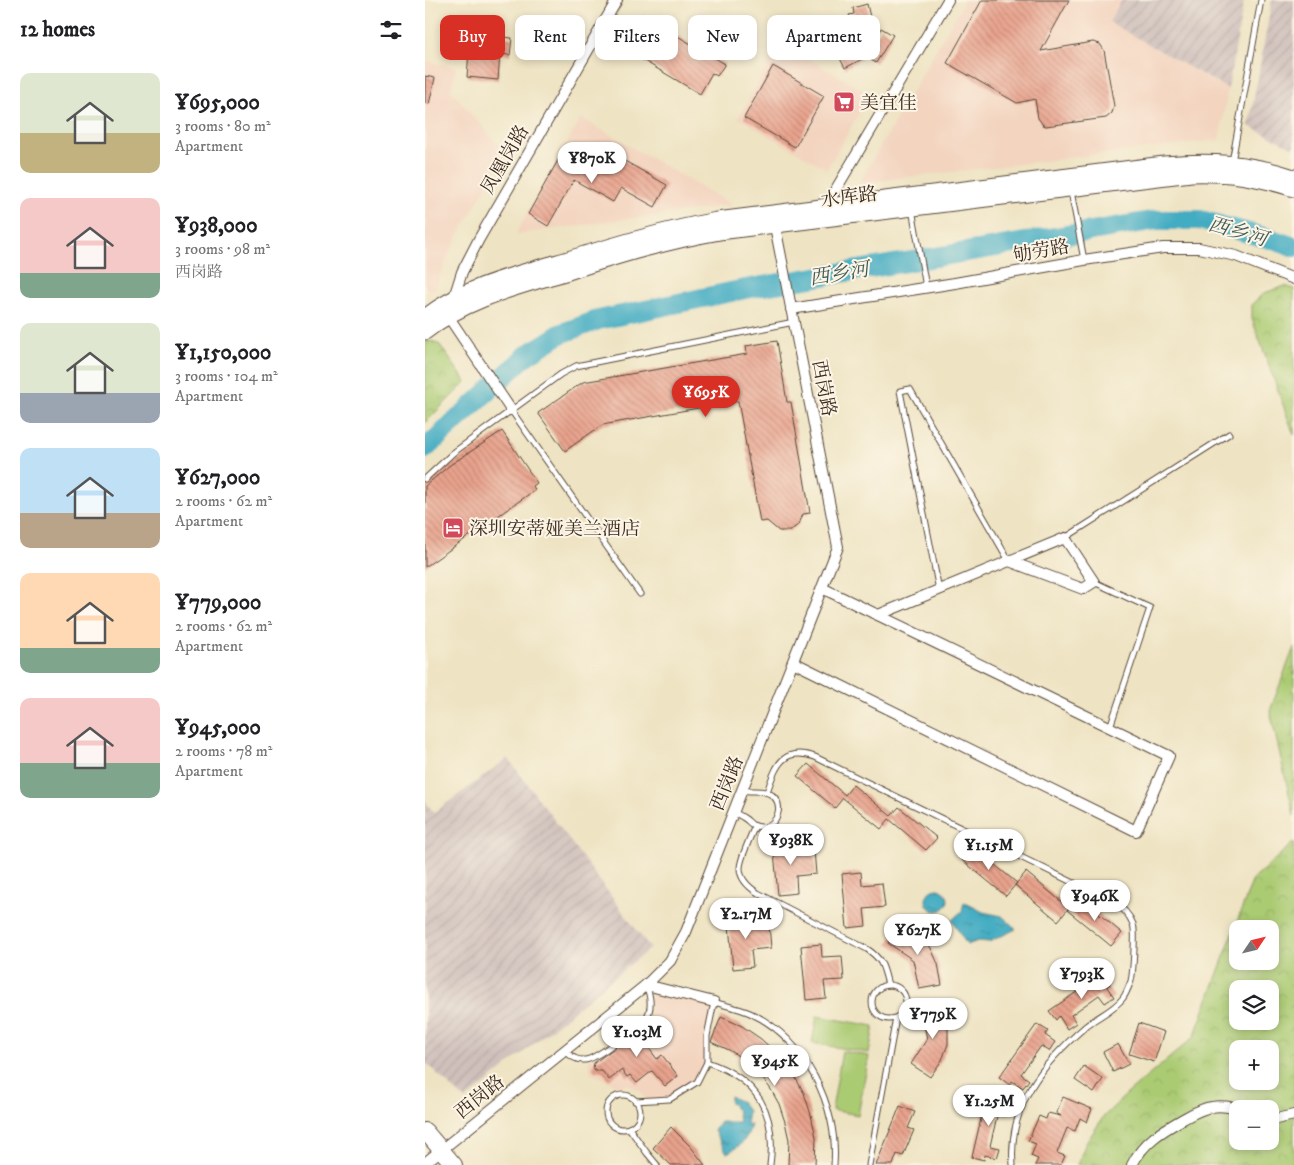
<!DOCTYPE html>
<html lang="en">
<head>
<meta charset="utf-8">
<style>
	:root { --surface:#fff; --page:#f2f2f2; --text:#202124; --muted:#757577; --accent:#d93025 }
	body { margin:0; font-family:"IM FELL DW Pica","Noto Serif SC",serif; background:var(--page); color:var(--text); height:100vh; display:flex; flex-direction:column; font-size:19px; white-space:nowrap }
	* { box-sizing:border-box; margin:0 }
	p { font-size:16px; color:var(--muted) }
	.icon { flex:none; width:28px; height:28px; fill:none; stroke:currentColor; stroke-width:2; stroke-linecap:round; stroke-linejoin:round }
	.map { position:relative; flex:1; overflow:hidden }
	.panel { display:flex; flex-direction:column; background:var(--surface); width:425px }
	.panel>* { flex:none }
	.guide { position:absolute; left:15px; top:15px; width:475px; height:45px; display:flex; gap:10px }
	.needle { width:32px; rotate:55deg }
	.fabs { position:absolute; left:804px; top:920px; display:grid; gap:10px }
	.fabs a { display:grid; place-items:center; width:50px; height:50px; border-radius:10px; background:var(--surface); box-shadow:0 2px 8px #0003; font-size:25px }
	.price { position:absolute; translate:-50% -42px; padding:0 11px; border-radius:18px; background:#fff; color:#222; font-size:16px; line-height:32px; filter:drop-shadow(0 1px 2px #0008) }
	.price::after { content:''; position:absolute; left:50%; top:30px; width:15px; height:11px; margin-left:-8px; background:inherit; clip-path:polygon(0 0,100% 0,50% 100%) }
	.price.on { background:var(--accent); color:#fff }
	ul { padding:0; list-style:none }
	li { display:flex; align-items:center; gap:15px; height:125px; padding:0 20px }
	li span { display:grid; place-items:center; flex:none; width:140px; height:100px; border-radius:10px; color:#555 }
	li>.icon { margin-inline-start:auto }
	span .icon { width:60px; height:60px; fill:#fffc; stroke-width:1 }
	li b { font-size:21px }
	h2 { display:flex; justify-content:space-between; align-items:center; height:60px; padding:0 20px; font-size:21px }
	.chip { padding:0 18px; border-radius:10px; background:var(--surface); box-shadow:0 2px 8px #0003; font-size:18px; line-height:45px }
	.chip.on { background:var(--accent); color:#fff }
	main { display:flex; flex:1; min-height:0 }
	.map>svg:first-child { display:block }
</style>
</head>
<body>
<main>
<section class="panel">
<h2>12 homes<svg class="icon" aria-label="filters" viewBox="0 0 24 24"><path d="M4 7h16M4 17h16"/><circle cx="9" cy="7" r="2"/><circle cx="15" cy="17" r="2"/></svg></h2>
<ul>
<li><span style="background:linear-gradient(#dfe7d0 60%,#c2b280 0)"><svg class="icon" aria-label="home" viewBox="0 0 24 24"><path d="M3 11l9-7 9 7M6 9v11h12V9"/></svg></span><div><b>¥695,000</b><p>3 rooms · 80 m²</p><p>Apartment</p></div></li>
<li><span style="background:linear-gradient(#f6c9c9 75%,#7fa58c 0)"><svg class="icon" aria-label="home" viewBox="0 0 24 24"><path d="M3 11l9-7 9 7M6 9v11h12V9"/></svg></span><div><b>¥938,000</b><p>3 rooms · 98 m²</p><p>西岗路</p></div></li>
<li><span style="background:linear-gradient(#dfe7d0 70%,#9aa5b1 0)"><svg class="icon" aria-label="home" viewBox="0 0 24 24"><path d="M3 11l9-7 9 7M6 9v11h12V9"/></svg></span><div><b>¥1,150,000</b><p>3 rooms · 104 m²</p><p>Apartment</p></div></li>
<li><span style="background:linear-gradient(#bfe0f5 65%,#b9a48a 0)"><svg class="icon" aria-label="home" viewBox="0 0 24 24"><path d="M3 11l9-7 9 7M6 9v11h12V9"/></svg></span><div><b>¥627,000</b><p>2 rooms · 62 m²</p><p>Apartment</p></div></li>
<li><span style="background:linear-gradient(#ffd9b3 75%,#7fa58c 0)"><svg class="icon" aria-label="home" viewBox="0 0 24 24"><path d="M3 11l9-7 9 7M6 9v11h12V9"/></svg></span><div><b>¥779,000</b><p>2 rooms · 62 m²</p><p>Apartment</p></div></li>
<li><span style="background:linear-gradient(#f6c9c9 65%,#7fa58c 0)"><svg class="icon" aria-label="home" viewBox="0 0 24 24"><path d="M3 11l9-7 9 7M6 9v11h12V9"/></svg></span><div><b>¥945,000</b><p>2 rooms · 78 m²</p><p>Apartment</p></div></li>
</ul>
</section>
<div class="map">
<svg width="869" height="1165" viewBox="0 0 869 1165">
	<defs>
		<pattern id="industrial-furrows" width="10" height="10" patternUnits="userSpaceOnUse" patternTransform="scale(1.25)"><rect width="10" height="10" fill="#cfc0bb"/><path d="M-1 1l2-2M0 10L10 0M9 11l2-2" fill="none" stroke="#b3a5a0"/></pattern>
		<pattern id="park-crowns" width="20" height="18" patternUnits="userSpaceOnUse" patternTransform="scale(1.25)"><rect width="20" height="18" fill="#abcb73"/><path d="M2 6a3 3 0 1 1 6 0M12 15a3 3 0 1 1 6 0" fill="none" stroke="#94ae63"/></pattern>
		<pattern id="water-ripples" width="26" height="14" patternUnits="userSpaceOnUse" patternTransform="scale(1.25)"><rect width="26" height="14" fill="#43acc2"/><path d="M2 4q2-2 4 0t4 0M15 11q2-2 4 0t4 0" fill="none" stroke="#398c9d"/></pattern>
		<pattern id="building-back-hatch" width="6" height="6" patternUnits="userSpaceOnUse" patternTransform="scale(1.25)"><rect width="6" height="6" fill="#e9a38d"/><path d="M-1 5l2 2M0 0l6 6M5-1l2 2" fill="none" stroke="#be8573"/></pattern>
	</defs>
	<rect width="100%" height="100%" fill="#fcf5e5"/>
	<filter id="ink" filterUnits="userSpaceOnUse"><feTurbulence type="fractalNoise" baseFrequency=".02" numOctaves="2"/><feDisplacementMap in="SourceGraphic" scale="10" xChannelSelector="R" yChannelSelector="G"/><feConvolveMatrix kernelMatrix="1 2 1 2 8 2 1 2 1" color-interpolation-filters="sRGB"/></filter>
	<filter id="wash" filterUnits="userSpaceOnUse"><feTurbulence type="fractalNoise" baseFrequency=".0096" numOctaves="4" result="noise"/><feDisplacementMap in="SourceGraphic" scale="20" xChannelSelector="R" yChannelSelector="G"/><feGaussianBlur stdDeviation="1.12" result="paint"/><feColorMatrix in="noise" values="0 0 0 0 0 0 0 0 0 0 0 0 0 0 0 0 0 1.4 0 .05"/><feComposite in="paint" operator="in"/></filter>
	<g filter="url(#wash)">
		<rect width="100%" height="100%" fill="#eee3c2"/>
		<!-- built -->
		<g fill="#f3d4bf">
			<path d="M540 0H697L685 22 803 89 794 140 434 183Z"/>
			<path d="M356 43 445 94 402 169 313 118Z"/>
			<path d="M0 61 31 67 26 91 80 152 26 249 9 290 0 288Z"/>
			<path d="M156 118 307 205 91 234Z"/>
			<path d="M230 994 253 999 289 1002 285 1016 282 1062 272 1082 245 1099 222 1101 215 1090 202 1084 193 1086 166 1072 163 1060 173 1055 224 1015 225 995Z"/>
		</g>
		<!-- industrial -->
		<g fill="url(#industrial-furrows)">
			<path d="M697 0H819L803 89 684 22Z"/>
			<path d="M847 0H869V148L824 126Z"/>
			<path d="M83 758 225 948 40 1100 0 1062V801L9 813Z"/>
		</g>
		<!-- park -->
		<g fill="url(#park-crowns)" stroke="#737a48" fill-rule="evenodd">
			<path d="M860 286 869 289V435L827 319V304L839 293Z"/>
			<path d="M2 341 10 342 15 345 41 382 0 423V342Z"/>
			<path d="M869 647V816L845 711Z"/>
			<path d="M869 842V1165H652L661 1143 679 1116 703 1093 769 1037 828 879ZM812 929H845V961H812ZM812 989H845V1021H812ZM812 1049H845V1081H812ZM812 1109H845V1141H812Z"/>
		</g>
		<!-- garden -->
		<g fill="#abcb73" stroke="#737a48">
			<path d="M392 1016 449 1026 444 1053 387 1043Z"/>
			<path d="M417 1051 444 1056 433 1115 407 1110Z"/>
		</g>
		<!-- water -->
		<g fill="url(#water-ripples)" stroke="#3f6b70">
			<circle cx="512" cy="900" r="11"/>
			<path d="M539 902 558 912 577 916 591 929 564 942 553 941 542 945 527 920 537 911Z"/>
			<path d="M305 1096 316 1102 323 1111 321 1125 326 1124C323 1139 316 1146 302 1153L289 1131 295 1122H314L312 1109 309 1108 308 1104 305 1103Z"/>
		</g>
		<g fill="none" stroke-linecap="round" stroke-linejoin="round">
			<!-- river -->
			<path stroke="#43acc2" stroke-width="20" d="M0 449 102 355 135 334 173 320 320 289 732 220H775L846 239 869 247"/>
		</g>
		<g id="blocks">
			<!-- building -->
			<g fill="url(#building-back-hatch)">
				<path d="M557 0H644L616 51 668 42 675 44 679 50 689 106 687 113 681 118 621 126 618 125 613 118 610 99 592 103 522 63Z"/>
				<path d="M442 4 450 39 456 28 468 35 451 63 441 57 420 68 404 37 427 26 424 15 429 14 428 8Z"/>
				<path d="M217 15 300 64 292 76 287 73 275 94 204 52 216 32 210 28Z"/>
				<path d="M36 33 87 38 85 55 75 54 73 80 42 77 44 51 34 50Z"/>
				<path d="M348 66 399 96 370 147 319 118Z"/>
				<path d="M0 76 10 78 4 104 0 103Z"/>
				<path d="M141 146 190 174 198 160 242 185 230 207 196 188 188 202 149 180 123 226 103 214Z"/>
				<path d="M352 341 362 402H366L385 513 378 514 374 524 365 531H354L342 521 335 522 313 401 177 425 140 451 113 413 158 382 322 354 321 346Z"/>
				<path d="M77 431 112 483 108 486 110 490 0 567V486L25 465Z"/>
				<path d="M383 764 420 795 428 785 466 816 474 807 512 838 501 850 464 819 456 829 418 798 410 808 372 776Z"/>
				<path d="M368 839 369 852 389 850 391 874 371 876 372 893 353 895 348 841Z"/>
				<path d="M548 847 592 883 581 896 537 860Z"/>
				<path d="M436 872 437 885 457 883 460 907 439 909 441 926 422 928 417 874Z"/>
				<path d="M601 872 644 908 633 921 590 885Z"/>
				<path d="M653 897 697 933 686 946 642 910Z"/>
				<path d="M323 913 324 926 344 924 346 948 326 950 328 967 308 969 303 914Z"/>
				<path d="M477 923 494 935 506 948 513 964 517 985 494 989 488 960 463 943Z"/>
				<path d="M396 944 397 957 417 956 419 980 399 981 401 998 381 1000 376 946Z"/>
				<path d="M678 974 685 984 682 987 689 997 680 1003 674 995 646 1015 651 1023 642 1029 634 1016 631 1020 624 1011Z"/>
				<path d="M519 1005 523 1026V1044L517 1060 505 1077 486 1064 502 1039 496 1010Z"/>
				<path d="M296 1017 317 1026 336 1039 353 1055 368 1073 379 1093 386 1115 391 1137 390 1165H363L364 1140 360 1122 354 1104 345 1088 333 1073 320 1060 304 1050 286 1042Z"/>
				<path d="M230 1018 237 1027 228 1033 230 1036 220 1043 232 1059 237 1055 253 1076 240 1086 227 1071 212 1083 205 1075 202 1077 197 1070 184 1080 177 1071H170L168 1068 169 1063Z"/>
				<path d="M714 1023 739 1032 729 1062 704 1054Z"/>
				<path d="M612 1024 623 1031 620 1035 630 1042 624 1051 616 1046 596 1074 604 1080 598 1088 587 1081 585 1085 574 1077Z"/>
				<path d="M693 1044 704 1064 688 1072 678 1052Z"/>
				<path d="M659 1066 678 1079 669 1093 650 1080Z"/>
				<path d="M562 1093 576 1096 574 1100 586 1103 583 1114 573 1112 565 1146 575 1148 572 1158 560 1155 559 1160 547 1157Z"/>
				<path d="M638 1097 667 1109 662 1122 655 1118 650 1131 642 1128 632 1153 640 1156 636 1165H610L613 1159 606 1156 611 1144 603 1141 614 1116 621 1119 623 1113 636 1116 631 1113Z"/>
				<path d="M475 1106 490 1112 483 1128 489 1130 478 1156 472 1154 468 1165H451Z"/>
				<path d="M246 1127 266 1147 280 1165H246L228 1148Z"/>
			</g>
		</g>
	</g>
	<g filter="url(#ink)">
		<use href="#blocks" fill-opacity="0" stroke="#564637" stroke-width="1"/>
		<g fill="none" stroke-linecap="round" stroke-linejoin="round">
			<!-- lane casing -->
			<g stroke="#564637" stroke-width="7">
				<g id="lane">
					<path d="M807 162 836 0"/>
					<path d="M646 191 659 260"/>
					<path d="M487 209 501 287"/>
					<path d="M86 410 215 594"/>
					<path d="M0 479 28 453 136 374 151 366 369 322"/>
					<path d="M640 538 804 434"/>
					<path d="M669 582 725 608 685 727"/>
					<path d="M514 590 475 391 485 389 584 561"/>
					<path d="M342 792C351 766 357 746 390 757L688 902C697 907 704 914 708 924 711 931 708 973 706 981 704 986 701 994 698 998 688 1011 673 1016 661 1026 618 1063 583 1105 588 1165"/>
					<path d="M309 812C312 814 316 816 319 818 323 820 325 824 328 825 352 836 365 798 340 792 333 790 325 792 317 790"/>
					<path d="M330 826C326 835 315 860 315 868 315 879 325 888 333 893L442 949C458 960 458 966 463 985"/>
					<circle cx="464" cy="1002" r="17"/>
					<path d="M139 1050C146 1056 151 1061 160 1060 173 1059 207 1029 220 1020 228 1009 226 997 221 985"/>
					<path d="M282 1062C333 1079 352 1113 345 1165"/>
					<circle cx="198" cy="1112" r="17"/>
					<path d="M210 1101 245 1099 272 1082 282 1062V1036L289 1002C301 1006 314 1008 325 1013 380 1038 414 1107 409 1165"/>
					<path d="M204 1128 222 1153 232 1165"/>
					<path d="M444 1165 471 1018"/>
				</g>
			</g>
			<!-- street casing -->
			<g stroke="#564637" stroke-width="12">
				<g id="street">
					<path d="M401 206 523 0"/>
					<path d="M366 309 530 283 659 260 738 248H774L811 256 869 279"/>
					<path d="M86 410 23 316 37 272 54 239 192 0"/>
					<path d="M453 615 640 538 669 582 658 589 584 561"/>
					<path d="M368 662 711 831 744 756 397 588"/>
					<path d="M221 985 289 1002"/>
					<path d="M845 1118 851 1119 869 1115"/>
					<path d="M0 1163 221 985 245 961 261 932 413 547 349 221"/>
					<path d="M707 1165C718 1142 737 1131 758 1119 767 1114 777 1108 787 1107 796 1105 805 1107 814 1109"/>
				</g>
			</g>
			<!-- secondary casing -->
			<g stroke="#564637" stroke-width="17">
				<g id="secondary">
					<path d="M0 317C38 287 88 275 133 262 186 246 237 230 292 220L739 164C785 160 825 162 869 177"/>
					<path d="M0 332C42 299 93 287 143 272 193 256 242 241 294 232L766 174C806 173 831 177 869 189"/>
				</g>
			</g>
			<!-- primary casing -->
			<g stroke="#564637" stroke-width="18">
				<path id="primary" d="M0 1131 29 1165"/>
			</g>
			<!-- lane -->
			<use href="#lane" stroke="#fff" stroke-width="5"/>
			<!-- street -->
			<use href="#street" stroke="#fff" stroke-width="10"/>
			<!-- secondary -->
			<use href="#secondary" stroke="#fff" stroke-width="15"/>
			<!-- primary -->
			<use href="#primary" stroke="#fff" stroke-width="16"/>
		</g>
	</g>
	<!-- icons -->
	<defs>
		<g id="supermarket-square" transform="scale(1.125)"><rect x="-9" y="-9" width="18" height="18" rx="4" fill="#d1495b" stroke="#fcf5e5"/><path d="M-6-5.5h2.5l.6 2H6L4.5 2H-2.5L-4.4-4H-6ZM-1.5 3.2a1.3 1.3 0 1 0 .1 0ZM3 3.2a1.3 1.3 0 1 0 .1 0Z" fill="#fff"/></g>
		<g id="hotel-square" transform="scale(1.125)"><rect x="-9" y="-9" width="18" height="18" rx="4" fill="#d1495b" stroke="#fcf5e5"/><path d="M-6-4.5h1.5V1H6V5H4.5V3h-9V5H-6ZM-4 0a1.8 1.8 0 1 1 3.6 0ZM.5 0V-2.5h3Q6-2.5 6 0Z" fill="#fff"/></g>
	</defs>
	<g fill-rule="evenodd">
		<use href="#supermarket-square" x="419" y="102"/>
		<use href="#hotel-square" x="28" y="528"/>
	</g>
	<g text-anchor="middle" stroke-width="4" stroke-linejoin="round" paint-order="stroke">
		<!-- poi labels -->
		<g font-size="19" fill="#3b2a1e" stroke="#fcf5e5" text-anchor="start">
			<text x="435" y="109">美宜佳</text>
			<text x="44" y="535">深圳安蒂娅美兰酒店</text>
		</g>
		<!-- street labels -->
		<g font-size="19" fill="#3b2a1e" stroke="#fcf5e5">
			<text transform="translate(79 159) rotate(-60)" y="7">凤凰岗路</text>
			<text transform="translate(424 196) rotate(-7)" y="7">水库路</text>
			<text transform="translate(616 250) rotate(-10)" y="7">劬劳路</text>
			<text transform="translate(400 388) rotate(79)" y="7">西岗路</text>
			<text transform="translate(301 783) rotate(-68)" y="7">西岗路</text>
			<text transform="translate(54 1096) rotate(-39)" y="7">西岗路</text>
		</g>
		<!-- water labels -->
		<g font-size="20" font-style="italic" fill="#3e5857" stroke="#fcf5e5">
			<text transform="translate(813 231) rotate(16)" y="7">西乡河</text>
			<text transform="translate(414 273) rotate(-9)" y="7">西乡河</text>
		</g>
	</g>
</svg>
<div class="fabs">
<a><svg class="needle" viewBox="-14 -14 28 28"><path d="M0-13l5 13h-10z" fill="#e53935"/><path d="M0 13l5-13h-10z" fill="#757577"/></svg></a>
<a><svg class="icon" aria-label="layers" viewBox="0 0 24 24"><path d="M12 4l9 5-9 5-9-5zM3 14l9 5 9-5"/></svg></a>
<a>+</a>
<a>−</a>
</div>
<b class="price" style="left:167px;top:184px">¥870K</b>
<b class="price on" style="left:281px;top:418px">¥695K</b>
<b class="price" style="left:366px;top:866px">¥938K</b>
<b class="price" style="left:564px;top:871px">¥1.15M</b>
<b class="price" style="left:670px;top:922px">¥946K</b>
<b class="price" style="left:321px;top:940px">¥2.17M</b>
<b class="price" style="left:493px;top:956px">¥627K</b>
<b class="price" style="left:657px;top:1000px">¥793K</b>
<b class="price" style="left:508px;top:1040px">¥779K</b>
<b class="price" style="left:212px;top:1058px">¥1.03M</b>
<b class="price" style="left:350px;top:1087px">¥945K</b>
<b class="price" style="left:564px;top:1127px">¥1.25M</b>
<div class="guide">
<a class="chip on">Buy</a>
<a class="chip">Rent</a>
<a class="chip">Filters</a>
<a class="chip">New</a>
<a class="chip">Apartment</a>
</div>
</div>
</main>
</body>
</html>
